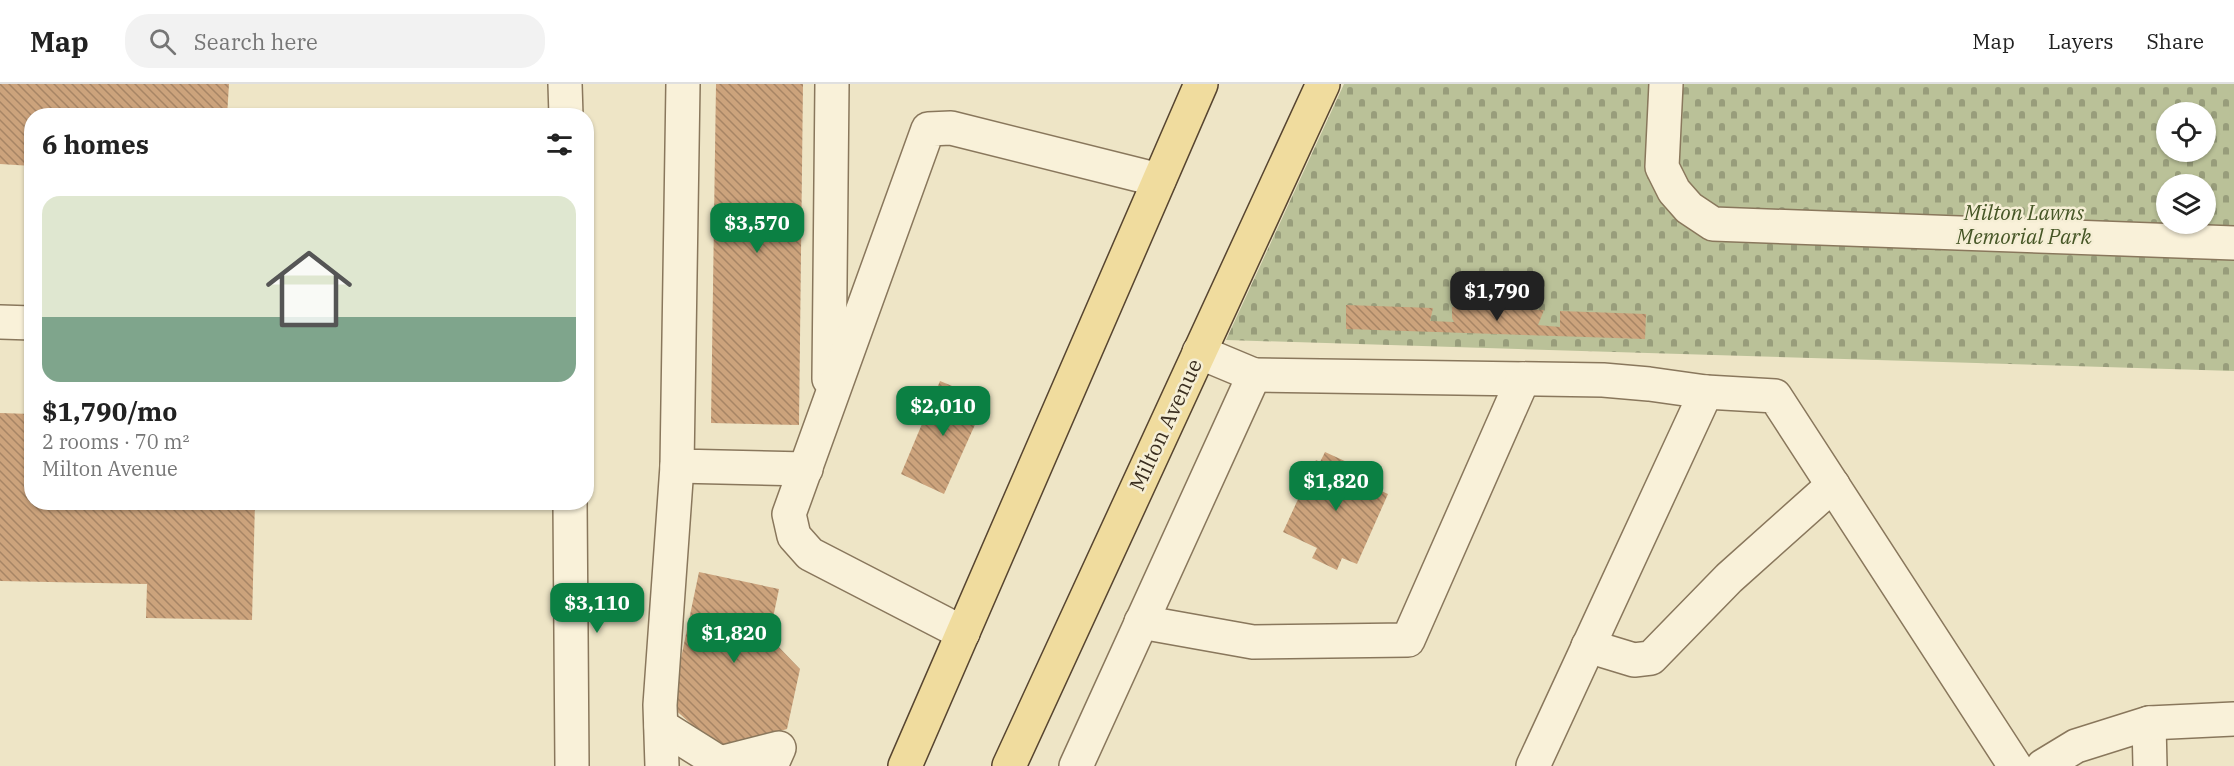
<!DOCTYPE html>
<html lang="en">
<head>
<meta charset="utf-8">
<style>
	:root { --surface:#fff; --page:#f2f2f2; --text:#222; --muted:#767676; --line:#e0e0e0; --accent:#0b8043 }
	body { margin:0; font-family:"IBM Plex Serif",serif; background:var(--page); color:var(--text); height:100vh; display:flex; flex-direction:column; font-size:22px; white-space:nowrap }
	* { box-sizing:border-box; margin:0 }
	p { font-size:20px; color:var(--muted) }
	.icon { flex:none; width:33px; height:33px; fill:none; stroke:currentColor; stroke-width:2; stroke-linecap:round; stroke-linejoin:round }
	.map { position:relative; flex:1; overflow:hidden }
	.details { position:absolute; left:24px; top:24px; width:570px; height:402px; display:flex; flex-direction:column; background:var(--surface); border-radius:24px; box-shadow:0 2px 4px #0004 }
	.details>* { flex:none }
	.tools { position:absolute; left:2156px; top:18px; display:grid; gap:12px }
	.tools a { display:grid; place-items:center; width:60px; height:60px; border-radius:50%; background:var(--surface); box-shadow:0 2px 4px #0004; font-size:30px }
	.price { position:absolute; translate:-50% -51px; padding:0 14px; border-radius:12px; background:var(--accent); color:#fff; font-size:20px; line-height:39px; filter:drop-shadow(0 2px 3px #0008) }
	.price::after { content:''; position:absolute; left:50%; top:36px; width:18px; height:14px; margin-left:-9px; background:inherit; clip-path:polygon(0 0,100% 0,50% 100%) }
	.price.current { background:#222; color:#fff }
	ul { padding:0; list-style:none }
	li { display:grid; align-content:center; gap:12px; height:318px; padding:0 18px }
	li span { display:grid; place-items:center; height:186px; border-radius:18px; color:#555 }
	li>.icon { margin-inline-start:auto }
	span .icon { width:108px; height:108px; fill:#fffc; stroke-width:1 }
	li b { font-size:26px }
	h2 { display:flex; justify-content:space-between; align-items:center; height:72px; padding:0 18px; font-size:26px }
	header { display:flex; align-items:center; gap:36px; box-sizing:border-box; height:84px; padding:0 30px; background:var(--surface); border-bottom:2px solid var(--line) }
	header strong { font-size:28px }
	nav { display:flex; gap:33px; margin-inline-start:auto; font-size:21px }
	.search { width:420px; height:54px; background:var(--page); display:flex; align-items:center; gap:15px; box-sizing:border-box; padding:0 21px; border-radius:24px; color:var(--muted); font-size:22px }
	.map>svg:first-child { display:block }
</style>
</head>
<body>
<header>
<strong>Map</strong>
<div class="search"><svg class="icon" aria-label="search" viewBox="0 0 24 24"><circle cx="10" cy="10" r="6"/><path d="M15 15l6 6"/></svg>Search here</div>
<nav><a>Map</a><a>Layers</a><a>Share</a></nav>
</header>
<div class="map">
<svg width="2234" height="682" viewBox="0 0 2234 682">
	<defs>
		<pattern id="cemetery-stones" width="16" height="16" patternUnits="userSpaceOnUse" patternTransform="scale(1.5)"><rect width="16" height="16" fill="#bac198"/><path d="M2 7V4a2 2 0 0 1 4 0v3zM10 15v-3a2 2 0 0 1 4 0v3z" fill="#989d7b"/></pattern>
		<pattern id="building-back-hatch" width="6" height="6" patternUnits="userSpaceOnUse" patternTransform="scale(1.5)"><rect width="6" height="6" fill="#cca37c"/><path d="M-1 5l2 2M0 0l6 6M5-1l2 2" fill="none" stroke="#a78565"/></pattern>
	</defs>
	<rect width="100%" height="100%" fill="#eee5c6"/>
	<!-- cemetery -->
	<path fill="url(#cemetery-stones)" fill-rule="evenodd" d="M1344 0H2234V287L1226 256ZM2166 28H2205V68H2166ZM2166 100H2205V140H2166Z"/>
	<!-- building -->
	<g fill="url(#building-back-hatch)">
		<path d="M0 0H229L227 32H32V82L0 80Z"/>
		<path d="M716 0H803L799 341 711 339Z"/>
		<path d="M1346 221 1433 224 1430 237 1454 238 1452 234V223L1544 226 1538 241 1560 243V227L1646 230 1645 255 1346 245Z"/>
		<path d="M940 297 986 316 944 410 901 390Z"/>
		<path d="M0 329 32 330V418H255L252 536 146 534 147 500 0 497Z"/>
		<path d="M1325 368 1360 384 1359 397 1388 410 1357 480 1342 474 1337 486 1312 474 1317 464 1283 448 1316 376 1320 378Z"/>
		<path d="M699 488 779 505 769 553 800 585 787 645 719 665 671 622Z"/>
	</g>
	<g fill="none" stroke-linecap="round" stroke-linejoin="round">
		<!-- minor casing -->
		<g stroke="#89775c" stroke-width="36">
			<g id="minor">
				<path d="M565 0 566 32"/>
				<path d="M683 0 677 382 806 385"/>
				<path d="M1666 0 1662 83 1674 107 1689 124 1713 140 2234 159"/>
				<path d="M0 238 32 239"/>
				<path d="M1254 291 1603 296 1649 300 1706 308"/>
				<path d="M829 295 832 0"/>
				<path d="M570 418 572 682"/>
				<path d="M1141 538 1253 558 1408 556 1523 295"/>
				<path d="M963 549 810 470 794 452 789 430 928 45 951 44 1159 96"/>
				<path d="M1588 562 1634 576 1651 574 1729 494 1833 401"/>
				<path d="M2149 639 2150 682"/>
				<path d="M661 642 720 679 779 664 771 682"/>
				<path d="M662 682 660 621 677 382"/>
				<path d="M1076 682 1254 291 1199 268"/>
				<path d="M1533 682 1706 308 1775 312 2015 682"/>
				<path d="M2043 682 2076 662 2149 639 2234 635"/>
			</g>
		</g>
		<!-- major casing -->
		<g stroke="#574530" stroke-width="36">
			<g id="major">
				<path d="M905 682 1201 0"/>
				<path d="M1009 682 1323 0"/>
			</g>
		</g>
		<!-- minor -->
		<use href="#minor" stroke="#f9f1d9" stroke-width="33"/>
		<!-- major -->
		<use href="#major" stroke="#f0dc9e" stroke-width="33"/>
	</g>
	<g text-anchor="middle" stroke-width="5" stroke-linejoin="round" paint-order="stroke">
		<!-- park labels -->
		<g font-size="21" font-style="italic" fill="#465626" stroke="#f5eed5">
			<text x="2024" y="136">Milton Lawns<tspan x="2024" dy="24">Memorial Park</tspan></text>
		</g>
		<!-- street labels -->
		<g font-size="21" fill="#3a2e1f" stroke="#f5eed5">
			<text transform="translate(1166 341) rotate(-65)" y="7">Milton Avenue</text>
		</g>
	</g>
</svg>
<div class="tools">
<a><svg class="icon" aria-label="locate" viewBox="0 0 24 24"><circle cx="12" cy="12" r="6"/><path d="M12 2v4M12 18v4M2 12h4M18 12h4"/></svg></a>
<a><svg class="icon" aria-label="layers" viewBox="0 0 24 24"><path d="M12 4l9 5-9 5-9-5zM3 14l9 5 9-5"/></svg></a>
</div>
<b class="price" style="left:757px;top:170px">$3,570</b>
<b class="price current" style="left:1497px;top:238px">$1,790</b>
<b class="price" style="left:943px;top:353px">$2,010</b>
<b class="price" style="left:1336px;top:428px">$1,820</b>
<b class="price" style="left:597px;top:550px">$3,110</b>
<b class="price" style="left:734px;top:580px">$1,820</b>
<section class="details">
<h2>6 homes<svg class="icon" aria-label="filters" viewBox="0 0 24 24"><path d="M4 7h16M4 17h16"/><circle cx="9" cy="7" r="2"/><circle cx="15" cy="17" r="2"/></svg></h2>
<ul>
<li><span style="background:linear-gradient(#dfe7d0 65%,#7fa58c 0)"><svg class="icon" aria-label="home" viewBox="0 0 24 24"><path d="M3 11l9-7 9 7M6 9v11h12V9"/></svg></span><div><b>$1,790/mo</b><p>2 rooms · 70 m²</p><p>Milton Avenue</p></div></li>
</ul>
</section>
</div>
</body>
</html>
